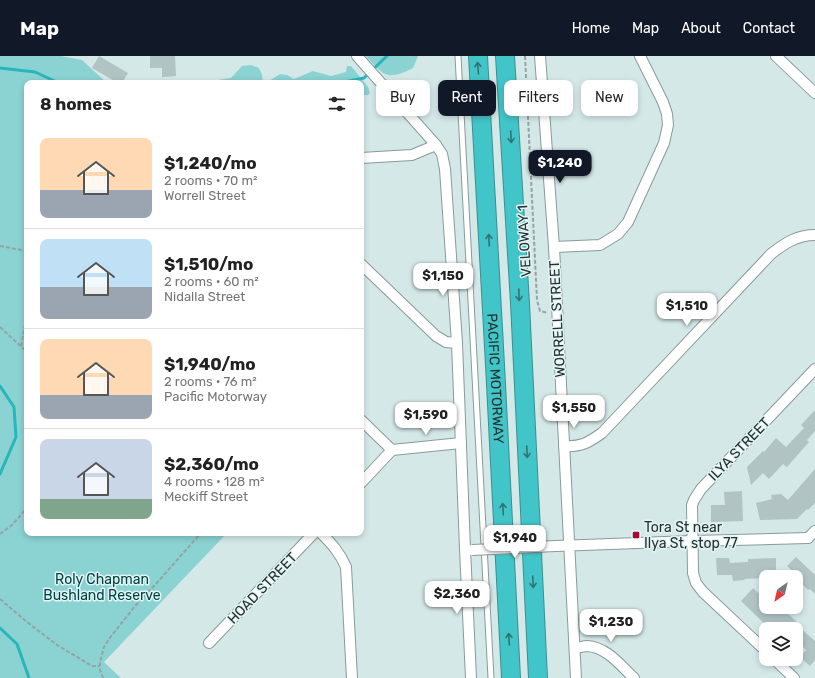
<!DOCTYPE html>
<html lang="en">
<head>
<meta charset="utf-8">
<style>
	:root { --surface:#fff; --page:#f6f6f6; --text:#222; --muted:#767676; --line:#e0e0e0; --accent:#111827 }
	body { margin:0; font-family:Rubik,sans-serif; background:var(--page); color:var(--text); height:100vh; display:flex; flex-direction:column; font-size:15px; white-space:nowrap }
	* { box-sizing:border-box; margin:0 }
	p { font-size:13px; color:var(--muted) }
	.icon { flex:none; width:22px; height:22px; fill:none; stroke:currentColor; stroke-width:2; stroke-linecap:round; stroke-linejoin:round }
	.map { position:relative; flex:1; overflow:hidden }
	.panel { position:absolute; left:24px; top:24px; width:340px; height:456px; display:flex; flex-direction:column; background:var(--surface); border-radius:8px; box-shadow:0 2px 6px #0003 }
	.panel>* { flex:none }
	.guide { position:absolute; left:376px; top:24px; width:379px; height:36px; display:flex; gap:8px }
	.needle { width:26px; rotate:214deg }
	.controls { position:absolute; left:759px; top:514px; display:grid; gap:8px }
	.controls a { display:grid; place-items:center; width:44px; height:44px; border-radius:8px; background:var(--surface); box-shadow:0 2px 6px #0003; font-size:20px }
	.price { position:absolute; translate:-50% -34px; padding:0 9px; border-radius:8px; background:#fff; color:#222; font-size:13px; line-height:26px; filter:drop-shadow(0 1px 2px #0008) }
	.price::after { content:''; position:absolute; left:50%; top:24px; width:12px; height:9px; margin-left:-6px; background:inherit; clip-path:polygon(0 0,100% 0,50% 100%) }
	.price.active { background:var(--accent); color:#fff }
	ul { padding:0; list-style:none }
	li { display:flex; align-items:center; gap:12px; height:100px; padding:0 16px }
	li+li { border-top:1px solid var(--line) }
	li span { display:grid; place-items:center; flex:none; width:112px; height:80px; border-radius:8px; color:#555 }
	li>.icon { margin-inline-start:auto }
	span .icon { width:48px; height:48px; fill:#fffc; stroke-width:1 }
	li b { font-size:17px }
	h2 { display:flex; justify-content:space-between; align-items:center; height:48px; padding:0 16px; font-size:17px }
	.pill { padding:0 14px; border-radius:8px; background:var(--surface); box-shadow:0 2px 6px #0003; font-size:14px; line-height:36px }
	.pill.active { background:var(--accent); color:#fff }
	header { display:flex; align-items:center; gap:24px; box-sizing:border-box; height:56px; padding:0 20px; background:var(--accent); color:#fff }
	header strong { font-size:19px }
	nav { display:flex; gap:22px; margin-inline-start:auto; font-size:14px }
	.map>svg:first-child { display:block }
</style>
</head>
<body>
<header>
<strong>Map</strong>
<nav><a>Home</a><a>Map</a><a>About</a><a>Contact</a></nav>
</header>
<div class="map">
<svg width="815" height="622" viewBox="0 0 815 622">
	<rect width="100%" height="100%" fill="#d5e8e8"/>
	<!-- green -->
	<g fill="#8bd2d3">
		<path d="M0 0H61L82 4 107 27H27V477H227L104 606 121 622H0Z"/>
		<path d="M366 0H418L413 12C387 25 384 20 366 0Z"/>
		<path d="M251 9 259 12 262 19 263 27H216L218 24 231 22 242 10Z"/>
		<path d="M347 10H351L368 31 370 37 368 39H361V27H266L280 18 287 19 294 23 313 15 331 20 346 16Z"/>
	</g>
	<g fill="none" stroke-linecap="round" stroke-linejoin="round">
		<!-- stream -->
		<g stroke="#28b6b9" stroke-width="3">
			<path d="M0 12 35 16 59 27"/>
			<path d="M339 27 364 22 387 0"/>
			<path d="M0 330 14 351 16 381 0 418"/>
			<path d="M0 572 17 588 29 622"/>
		</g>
	</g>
	<!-- building -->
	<g fill="#b1c3c3">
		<path d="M99 0 128 17 122 27H118L92 12Z"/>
		<path d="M150 0H175L176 20 162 21V12H150Z"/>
		<path d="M815 354V375L807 384 809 386 787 411 783 408 769 423 763 417 751 429 747 411 763 395 764 396 776 382 786 391 804 372 801 369Z"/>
		<path d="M815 413V447L808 454 807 453 797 463 760 464 756 447 772 443 771 439 781 438 788 444Z"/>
		<path d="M742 435 743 465 711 466V449H725L724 436Z"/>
		<path d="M796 501 815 519V538L810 533 808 534 797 523 799 521 787 510Z"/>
		<path d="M716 502H729L730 507 748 506V503L776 502V514H764V522L744 523 745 524 733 525 732 519H717Z"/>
		<path d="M753 532 766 544V551H781L799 568 798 570 815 585V604L810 610 800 601 806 594 796 584V571L794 573H770L741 545Z"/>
	</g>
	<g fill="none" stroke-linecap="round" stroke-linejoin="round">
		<!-- lane casing -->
		<g stroke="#899a9a" stroke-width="7">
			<path id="lane" d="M458 0 491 622"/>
		</g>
		<!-- street casing -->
		<g stroke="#899a9a" stroke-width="12">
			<g id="street">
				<path d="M357 0 436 89 442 98 445 113 457 287 465 493 471 622"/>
				<path d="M540 0 554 191 576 622"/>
				<path d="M776 0 815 37"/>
				<path d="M361 102 412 99 436 89"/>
				<path d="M554 191 600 189 618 178 628 166 664 87 668 69 667 58 663 46 640 0"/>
				<path d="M361 208 436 280 446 286 457 287"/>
				<path d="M361 364 392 394 461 387"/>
				<path d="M564 390C581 391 588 387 602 377L771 198C785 187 797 179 815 179"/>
				<path d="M361 427 392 394"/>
				<path d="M321 477C332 488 340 497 346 511L352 622"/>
				<path d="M808 482 815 475"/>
				<path d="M556 490 692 485 808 482"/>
				<path d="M209 587 314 477"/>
				<path d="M575 592C579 592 583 590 587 590 607 591 621 610 634 622"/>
				<path d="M766 595 703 536 696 527 693 517 692 449 694 444 701 433 815 313"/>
				<path d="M774 603 794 622"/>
			</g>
		</g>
		<!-- highway casing -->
		<g stroke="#399092" stroke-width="20">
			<g id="highway">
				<path id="s1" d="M478 0 495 309 511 622"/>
				<path d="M505 0 520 247 538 622"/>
			</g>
		</g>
		<!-- path -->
		<g stroke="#94a3a3" stroke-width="2" stroke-dasharray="4 2" stroke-linecap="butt">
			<path d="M525 0 537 244 540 255 548 257"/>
			<path d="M0 190 27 195"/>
			<path d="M0 271 27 296"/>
			<path d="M21 290 25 269 27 266"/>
			<path d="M0 478 12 469 27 452"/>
			<path d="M0 543 27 566 57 589 92 610H99"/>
			<path d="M103 622 100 614V606L104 591 109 583 135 550 155 529 201 477"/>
		</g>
		<!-- lane -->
		<use href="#lane" stroke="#fff" stroke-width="5"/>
		<!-- street -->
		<use href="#street" stroke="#fff" stroke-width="10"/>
		<!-- highway -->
		<use href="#highway" stroke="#42c5c8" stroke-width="18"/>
		<!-- street-bridge casing -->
		<g stroke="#899a9a" stroke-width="12" stroke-linecap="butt">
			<path id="street-bridge" d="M472 494 556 490"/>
		</g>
		<!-- street-bridge -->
		<use href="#street-bridge" stroke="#fff" stroke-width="10"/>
	</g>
	<!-- one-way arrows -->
	<defs><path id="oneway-shaft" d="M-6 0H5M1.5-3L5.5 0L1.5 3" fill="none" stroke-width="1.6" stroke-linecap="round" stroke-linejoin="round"/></defs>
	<g stroke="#337273">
		<use href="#oneway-shaft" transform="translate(478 12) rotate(-94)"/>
		<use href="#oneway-shaft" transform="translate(511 81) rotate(87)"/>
		<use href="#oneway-shaft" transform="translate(489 184) rotate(-93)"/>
		<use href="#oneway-shaft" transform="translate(519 239) rotate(87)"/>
		<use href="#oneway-shaft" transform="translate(527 396) rotate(87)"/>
		<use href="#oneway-shaft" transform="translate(503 453) rotate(-93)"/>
		<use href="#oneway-shaft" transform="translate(533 526) rotate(87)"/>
		<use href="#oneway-shaft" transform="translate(509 583) rotate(-93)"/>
	</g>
	<!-- markers -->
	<rect fill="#a50932" stroke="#e2f5f5" stroke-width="1.5" x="632" y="475" width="8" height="8" rx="2"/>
	<g text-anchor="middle" stroke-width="3" stroke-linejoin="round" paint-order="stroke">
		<!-- street labels -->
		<g font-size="14" fill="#272e2e" stroke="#e2f5f5">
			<text transform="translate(524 185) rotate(-93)" y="5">VELOWAY 1</text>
			<text transform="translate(557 263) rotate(-93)" y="5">WORRELL STREET</text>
			<text dy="5" stroke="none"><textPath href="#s1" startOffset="323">PACIFIC MOTORWAY</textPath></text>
			<text transform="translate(739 393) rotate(-46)" y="5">ILYA STREET</text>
			<text transform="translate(262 532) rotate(-46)" y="5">HOAD STREET</text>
		</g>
		<!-- poi labels -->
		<g font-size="14" fill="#272e2e" stroke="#e2f5f5" text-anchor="start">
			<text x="644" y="476">Tora St near<tspan x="644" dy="16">Ilya St, stop 77</tspan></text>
		</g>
		<!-- park labels -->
		<g font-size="14" fill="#014041" stroke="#e2f5f5">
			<text x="102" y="528">Roly Chapman<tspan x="102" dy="16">Bushland Reserve</tspan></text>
		</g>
	</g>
</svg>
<div class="controls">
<a><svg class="needle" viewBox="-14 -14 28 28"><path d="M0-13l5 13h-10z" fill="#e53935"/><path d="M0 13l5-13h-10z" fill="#767676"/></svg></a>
<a><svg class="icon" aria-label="layers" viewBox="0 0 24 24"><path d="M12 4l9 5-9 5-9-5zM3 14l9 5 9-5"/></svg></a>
</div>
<b class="price active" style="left:560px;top:128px">$1,240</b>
<b class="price" style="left:443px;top:241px">$1,150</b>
<b class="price" style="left:687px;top:271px">$1,510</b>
<b class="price" style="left:574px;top:373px">$1,550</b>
<b class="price" style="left:426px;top:380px">$1,590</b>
<b class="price" style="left:515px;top:503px">$1,940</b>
<b class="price" style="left:457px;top:559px">$2,360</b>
<b class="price" style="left:611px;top:587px">$1,230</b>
<div class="guide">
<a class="pill">Buy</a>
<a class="pill active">Rent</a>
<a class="pill">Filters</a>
<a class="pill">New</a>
</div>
<section class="panel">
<h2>8 homes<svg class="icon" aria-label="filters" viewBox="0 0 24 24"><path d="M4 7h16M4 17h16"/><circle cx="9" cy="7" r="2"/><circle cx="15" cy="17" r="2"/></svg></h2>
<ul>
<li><span style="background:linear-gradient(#ffd9b3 65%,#9aa5b1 0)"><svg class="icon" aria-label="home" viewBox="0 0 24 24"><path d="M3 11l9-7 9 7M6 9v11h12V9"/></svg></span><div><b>$1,240/mo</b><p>2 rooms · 70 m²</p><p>Worrell Street</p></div></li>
<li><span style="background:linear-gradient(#bfe0f5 60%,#9aa5b1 0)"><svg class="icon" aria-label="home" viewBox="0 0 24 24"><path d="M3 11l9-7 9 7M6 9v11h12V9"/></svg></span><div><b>$1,510/mo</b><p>2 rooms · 60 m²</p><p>Nidalla Street</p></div></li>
<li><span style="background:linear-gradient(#ffd9b3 70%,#9aa5b1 0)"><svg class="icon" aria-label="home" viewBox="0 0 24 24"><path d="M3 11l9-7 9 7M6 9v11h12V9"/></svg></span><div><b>$1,940/mo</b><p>2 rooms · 76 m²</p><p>Pacific Motorway</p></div></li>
<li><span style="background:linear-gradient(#c9d6e8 75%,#7fa58c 0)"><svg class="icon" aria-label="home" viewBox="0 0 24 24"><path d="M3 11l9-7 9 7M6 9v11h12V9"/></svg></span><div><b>$2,360/mo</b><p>4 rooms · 128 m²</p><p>Meckiff Street</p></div></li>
</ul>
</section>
</div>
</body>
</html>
